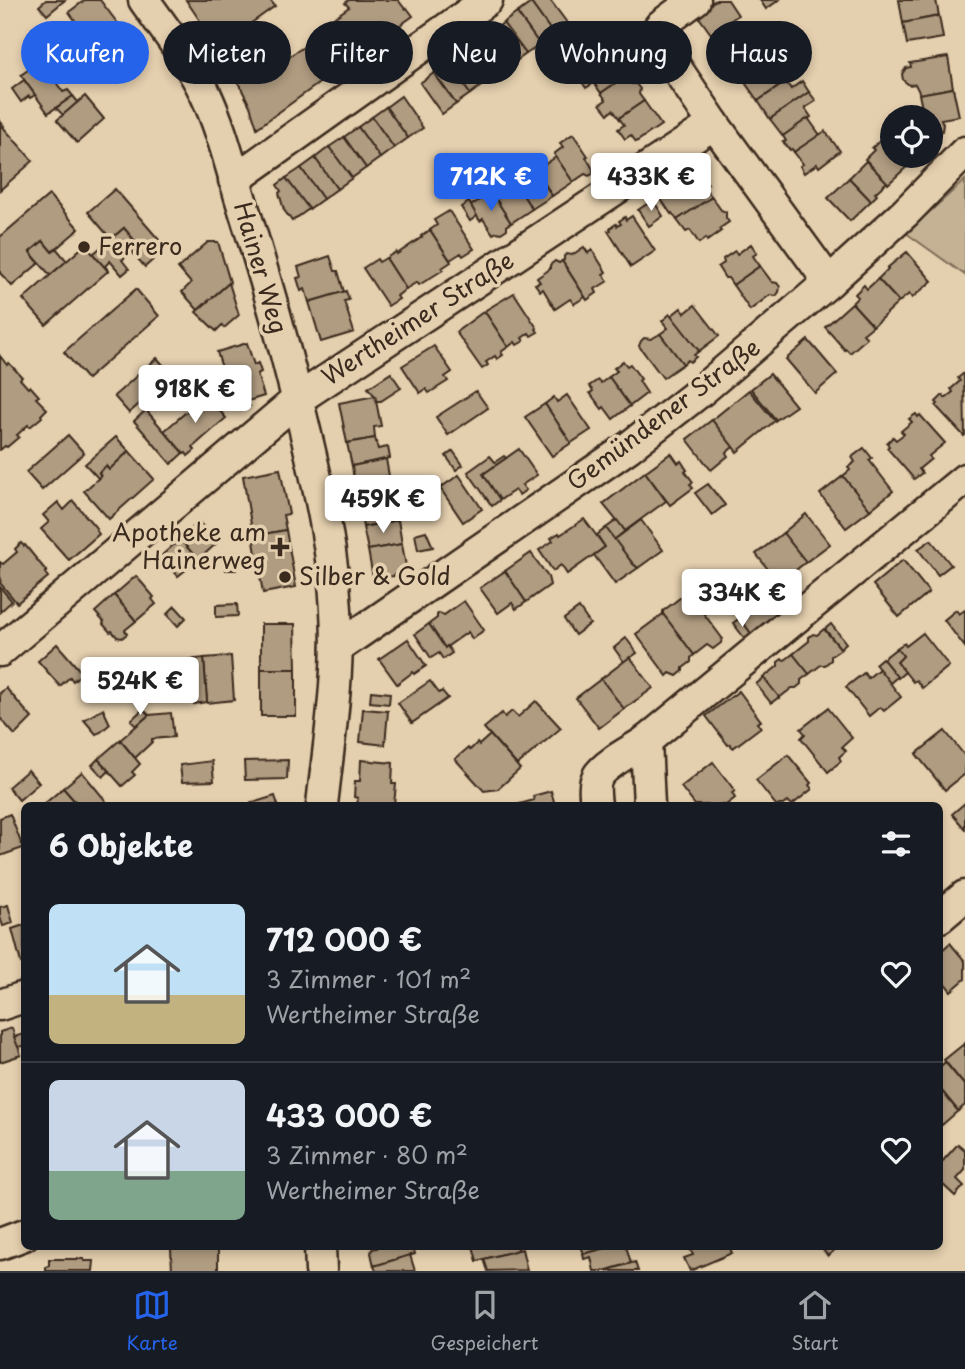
<!DOCTYPE html>
<html lang="de">
<head>
<meta charset="utf-8">
<style>
	:root { --surface:#171b24; --page:#20242c; --text:#f1f3f6; --muted:#9ea1a6; --line:#363941; --accent:#2563eb }
	body { margin:0; font-family:"Playpen Sans",sans-serif; background:var(--page); color:var(--text); height:100vh; display:flex; flex-direction:column; font-size:26px; white-space:nowrap }
	* { box-sizing:border-box; margin:0 }
	p { font-size:23px; color:var(--muted) }
	.icon { flex:none; width:38px; height:38px; fill:none; stroke:currentColor; stroke-width:2; stroke-linecap:round; stroke-linejoin:round }
	.map { position:relative; flex:1; overflow:hidden }
	.drawer { position:absolute; left:21px; top:802px; width:922px; height:448px; display:flex; flex-direction:column; background:var(--surface); border-radius:10px; box-shadow:0 4px 10px #0003 }
	.drawer>* { flex:none }
	.guide { position:absolute; left:21px; top:21px; width:924px; height:63px; display:flex; gap:14px }
	.tools { position:absolute; left:880px; top:105px; display:grid; gap:14px }
	.tools a { display:grid; place-items:center; width:63px; height:63px; border-radius:50%; background:var(--surface); box-shadow:0 4px 10px #0003; font-size:35px }
	.price { position:absolute; translate:-50% -60px; padding:0 16px; border-radius:7px; background:#fff; color:#222; font-size:23px; line-height:46px; filter:drop-shadow(0 2px 4px #0008) }
	.price::after { content:''; position:absolute; left:50%; top:42px; width:21px; height:16px; margin-left:-10px; background:inherit; clip-path:polygon(0 0,100% 0,50% 100%) }
	.price.active { background:var(--accent); color:#fff }
	ul { padding:0; list-style:none }
	li { display:flex; align-items:center; gap:21px; height:175px; padding:0 28px }
	li+li { border-top:2px solid var(--line) }
	li span { display:grid; place-items:center; flex:none; width:196px; height:140px; border-radius:10px; color:#555 }
	li>.icon { margin-inline-start:auto }
	span .icon { width:84px; height:84px; fill:#fffc; stroke-width:1 }
	li b { font-size:30px }
	h2 { display:flex; justify-content:space-between; align-items:center; height:84px; padding:0 28px; font-size:30px }
	.pill { padding:0 24px; border-radius:32px; background:var(--surface); box-shadow:0 4px 10px #0003; font-size:24px; line-height:63px }
	.pill.active { background:var(--accent); color:#fff }
	.dock { display:flex; justify-content:space-around; align-items:center; height:98px; border-top:2px solid var(--line); background:var(--surface); font-size:19px; color:var(--muted) }
	.dock a { display:grid; justify-items:center; gap:4px }
	.dock .active { color:var(--accent) }
	.map>svg:first-child { display:block }
</style>
</head>
<body>
<div class="map">
<svg width="965" height="1271" viewBox="0 0 965 1271">
	<rect width="100%" height="100%" fill="#e4cfae"/>
	<filter id="ink" filterUnits="userSpaceOnUse"><feTurbulence type="fractalNoise" baseFrequency=".0143" numOctaves="2"/><feDisplacementMap in="SourceGraphic" scale="14" xChannelSelector="R" yChannelSelector="G"/><feConvolveMatrix kernelMatrix="1 2 1 2 8 2 1 2 1" color-interpolation-filters="sRGB"/></filter>
	<g filter="url(#ink)">
		<!-- green -->
		<path fill="#c5b194" stroke="#806e59" stroke-width="2" d="M965 180V275L906 233Z"/>
		<!-- building -->
		<g fill="#b09c81" stroke="#3b2a1e" stroke-width="2">
			<path d="M46 0H65L47 15 39 6Z"/>
			<path d="M85 0H100L119 25 85 50 77 38 84 33 69 12Z"/>
			<path d="M186 0H270L275 6 250 24 254 30 259 26 267 40 229 64Z"/>
			<path d="M349 0H398L405 9 407 8 413 16 347 63 341 55 345 52 325 24 349 7 345 3Z"/>
			<path d="M536 0H550L568 24 554 35 531 3Z"/>
			<path d="M716 0H728L738 15 726 24 728 26 719 33 717 30 711 34 696 13Z"/>
			<path d="M760 0H779L766 9Z"/>
			<path d="M899 0H936L939 16 903 23Z"/>
			<path d="M531 3 554 35 540 45 517 13Z"/>
			<path d="M517 13 540 45 526 54 503 23Z"/>
			<path d="M939 16 943 38 907 44 903 23Z"/>
			<path d="M503 23 526 54 512 64 490 33Z"/>
			<path d="M490 33 512 64 498 74 476 43Z"/>
			<path d="M757 37 761 38 773 55 741 77 733 65 730 67 726 61 739 50 737 48 751 38 752 41Z"/>
			<path d="M267 40 275 55 270 59 274 66 305 46 314 59 308 62 322 81 257 128 250 106 229 64Z"/>
			<path d="M476 43 498 74 484 84 462 53Z"/>
			<path d="M607 48 626 76 601 93 594 83 586 88 576 73Z"/>
			<path d="M462 53 484 84 470 94 448 63Z"/>
			<path d="M771 56 788 80 758 101 741 77Z"/>
			<path d="M948 57 953 88 920 94 915 84 909 85 903 80 902 74 906 68 911 67 910 63Z"/>
			<path d="M448 63 470 94 456 104 434 73Z"/>
			<path d="M32 67 38 73 45 67 63 92 68 90 73 96 48 113 21 75Z"/>
			<path d="M434 73 456 104 442 114 420 83Z"/>
			<path d="M626 76 632 84H636L640 89 639 94 644 101 619 118 613 110 608 114 600 104 606 100 601 93Z"/>
			<path d="M24 80 35 95 30 98 29 96 21 102 12 89Z"/>
			<path d="M802 81 809 92 770 119 758 101 786 82 791 89Z"/>
			<path d="M953 88 959 116 941 119 943 124 942 131 939 136 931 141V117H918L923 113 919 94Z"/>
			<path d="M809 92 816 101 805 108 811 117 783 136 770 119Z"/>
			<path d="M73 96 78 102 63 115 56 108Z"/>
			<path d="M85 96 104 119 77 143 57 120Z"/>
			<path d="M401 96 423 128 408 138 386 107Z"/>
			<path d="M644 101 661 125 636 142 631 135 625 139 618 129 624 125 619 118Z"/>
			<path d="M386 107 408 138 394 148 372 117Z"/>
			<path d="M372 117 394 148 380 158 358 127Z"/>
			<path d="M808 118 820 135 794 152 792 149 790 150 783 142 786 141 783 136Z"/>
			<path d="M0 121 4 126 3 127 33 161 0 190Z"/>
			<path d="M358 127 380 158 366 168 344 137Z"/>
			<path d="M825 131 840 151 819 167 817 164 804 173 800 166 803 164 794 152Z"/>
			<path d="M573 134 588 156 586 157 593 169V174L589 176 585 174 573 182 554 154 563 147 560 143Z"/>
			<path d="M885 136 892 143V156H904L911 163 888 184 865 159 874 150 872 148Z"/>
			<path d="M344 137 366 168 352 178 329 147Z"/>
			<path d="M329 147 352 178 337 189 315 158Z"/>
			<path d="M556 157 573 182 552 196 536 170Z"/>
			<path d="M315 158 337 189 323 199 301 168Z"/>
			<path d="M866 161 887 182 875 193 877 195 871 201 849 178Z"/>
			<path d="M301 168 323 199 309 209 286 178Z"/>
			<path d="M536 170 552 196 532 209 515 184Z"/>
			<path d="M695 174 698 178 702 176 708 184 704 187 712 197 677 220 672 213 671 214 660 198Z"/>
			<path d="M286 178 309 209 292 221 284 210 279 193 281 191 277 185Z"/>
			<path d="M849 178 871 201 850 221 828 198Z"/>
			<path d="M513 180 532 209 511 223 490 190 497 186 499 189Z"/>
			<path d="M115 189 166 248 145 267 132 252 139 246 124 228 111 239 88 212Z"/>
			<path d="M490 190 511 223 507 225V229L501 233 497 232 493 234 483 219 480 221 470 206 483 198 482 196Z"/>
			<path d="M49 195 79 229 52 252 43 241 30 252 39 263 12 286 0 273V237Z"/>
			<path d="M712 197 721 210 726 212V218L729 222 719 229 721 231 707 241 706 238 699 243 690 230 686 232 677 220Z"/>
			<path d="M653 200 663 216 649 226 638 210Z"/>
			<path d="M469 202 477 216 470 221 461 207Z"/>
			<path d="M449 211 474 249 463 256 461 253 450 260 430 230 437 225 434 220Z"/>
			<path d="M632 216 655 251 631 267 608 231 611 230 610 228 616 224 617 226 621 224 619 221 625 217 626 220Z"/>
			<path d="M124 228 139 246 122 260 129 269 122 275 110 261 105 266 109 271 108 272 93 254Z"/>
			<path d="M430 230 451 262 442 268 443 270 419 285 417 282 406 289 386 258 396 252 397 254 422 237 421 236Z"/>
			<path d="M43 241 52 252 56 248 67 261 50 275 30 252Z"/>
			<path d="M208 242H218L230 282 198 310 182 292 191 283 178 268Z"/>
			<path d="M751 244 757 253 753 256 760 266 733 285 728 278H725L718 267 724 263 723 259 735 251 737 254Z"/>
			<path d="M85 245 108 271 46 325 23 299Z"/>
			<path d="M584 247 588 253 592 250 606 272 603 274 608 281 595 289 597 293 587 300 562 261 564 260V256L567 254 572 255Z"/>
			<path d="M907 252 932 281 912 298 909 294 899 302 878 279 888 269 887 268Z"/>
			<path d="M330 256 335 271H338L344 292 309 302 305 289 301 291 297 278 301 277 298 267Z"/>
			<path d="M386 258 406 289 397 296 399 299 388 306 363 268 377 259 379 262Z"/>
			<path d="M555 261 559 263 562 261 585 297 574 304 570 299 555 309 543 289 540 291 535 284 540 282 537 278 550 269V265Z"/>
			<path d="M760 266 772 282 777 283 780 287 779 292 776 296 770 295 750 310 733 285Z"/>
			<path d="M878 279 899 302 873 326 852 303 858 297 855 294 864 285 867 289Z"/>
			<path d="M229 283 239 315 224 328 222 325 216 331 196 312Z"/>
			<path d="M136 289 159 316 87 379 64 352Z"/>
			<path d="M346 291 349 300 344 301 354 332 321 342 309 302Z"/>
			<path d="M514 293 537 328 536 329 538 332 531 336 529 333 522 338 524 341 517 345 515 342 508 347 485 312 486 310Z"/>
			<path d="M852 303 873 326 863 334 867 338 850 353 846 349 845 350 825 327Z"/>
			<path d="M695 305 719 336 699 351 671 316 681 308 685 313Z"/>
			<path d="M483 312V313L485 312 508 347 501 352 503 355 497 359 495 356 486 362 488 365 482 369 456 332Z"/>
			<path d="M670 314 699 351 694 355 696 357 690 362 688 360 683 364 660 334 668 328 662 321Z"/>
			<path d="M660 334 683 364 663 378 639 346 641 341 644 338 651 339Z"/>
			<path d="M808 340 837 374 815 393 786 359Z"/>
			<path d="M247 343 254 365 258 363 261 372 257 374 264 396 248 401 250 406 235 410 217 352Z"/>
			<path d="M434 346 452 372 445 377 448 381 429 393 426 389 420 393 402 366Z"/>
			<path d="M0 356 7 365 9 363 22 377 20 379 28 388 30 386 39 396 36 398 47 409 41 415 42 417 30 427 28 425 17 435 19 437 7 447 5 446 0 450Z"/>
			<path d="M157 358 172 375 129 413 114 396Z"/>
			<path d="M623 361 627 366 630 364 641 379 639 381 647 393 630 406 609 377 617 371 614 368Z"/>
			<path d="M391 373 401 388 381 401H376L375 396 368 388Z"/>
			<path d="M964 373 965 435 964 436 936 406 938 404 936 402 943 395 945 398 953 392 951 389 960 381 958 378Z"/>
			<path d="M770 374 796 406 776 420 751 389Z"/>
			<path d="M609 377 630 406 613 419 604 407 602 409 590 393 593 391 589 386 598 380 601 383Z"/>
			<path d="M749 390 773 419 774 418 776 420 737 452 712 420Z"/>
			<path d="M476 391 488 408 448 435 436 417Z"/>
			<path d="M229 392 234 406 221 411 211 401Z"/>
			<path d="M206 395 226 418 193 447 195 450 188 456 186 453 184 454 164 431Z"/>
			<path d="M567 395 591 430 571 443 545 404 554 397 557 402Z"/>
			<path d="M375 396 381 426 374 427 375 438 347 443 339 403Z"/>
			<path d="M545 404 571 443 552 456 525 417Z"/>
			<path d="M146 410 183 453 171 464 134 421Z"/>
			<path d="M916 414 918 417 920 415 945 443 929 456 931 459 919 469 922 473 914 479 887 448 889 446 887 443 893 437 896 440 904 434 901 431 912 422 909 419Z"/>
			<path d="M712 420 733 447 726 453 728 456 711 470 687 439Z"/>
			<path d="M68 435 84 453 42 490 26 472Z"/>
			<path d="M116 437 129 451 109 470 106 466 99 473 101 476 98 478 85 464Z"/>
			<path d="M375 438 378 449 388 447 390 458 352 466 347 443Z"/>
			<path d="M864 448 872 458 869 460 893 491 870 510 843 476 850 470 848 467 855 462 852 457Z"/>
			<path d="M519 449 537 475 522 485 526 490 519 495 515 490 500 500 483 474Z"/>
			<path d="M129 451 154 479 109 519 84 491 101 476 99 473 106 466 109 470Z"/>
			<path d="M453 451 463 465 456 470 446 456Z"/>
			<path d="M671 453 678 463 681 461 687 470 685 471 693 482 690 484 693 488 670 505 645 472Z"/>
			<path d="M490 456 495 462 504 456 506 458 483 474 500 500 492 506 468 472Z"/>
			<path d="M386 459 389 476 383 477 384 481 355 486 352 466Z"/>
			<path d="M280 469 289 514 283 515 286 530 253 536 243 476Z"/>
			<path d="M645 472 666 501 625 531 603 504Z"/>
			<path d="M459 475 482 509 463 522 440 488Z"/>
			<path d="M843 476 870 510 846 528 820 494Z"/>
			<path d="M390 479 393 497 387 498 388 501 359 506 355 486Z"/>
			<path d="M708 484 725 505 712 515 695 493Z"/>
			<path d="M393 500 397 517 391 518 392 521 363 527 359 506Z"/>
			<path d="M73 501 97 529 96 530 99 534 69 560 41 529 49 522 43 515 58 502 64 510Z"/>
			<path d="M806 514 830 544 806 562 783 533Z"/>
			<path d="M584 519 605 547 567 574 561 565 553 571 539 550 553 541 551 538 559 533 560 535Z"/>
			<path d="M398 520 402 544 368 550 363 527Z"/>
			<path d="M617 520 625 531 614 540 606 528Z"/>
			<path d="M641 520 663 550 638 568 633 564 614 540Z"/>
			<path d="M199 522 217 543 198 560 180 539Z"/>
			<path d="M606 528 633 564 638 568 615 584 594 555 605 547 597 535Z"/>
			<path d="M286 530 296 587 263 593 253 536Z"/>
			<path d="M426 531 433 547 418 550 415 534Z"/>
			<path d="M783 533 806 562 779 583 756 554Z"/>
			<path d="M180 539 198 560 178 576 161 556Z"/>
			<path d="M931 540 951 565 938 575 918 549Z"/>
			<path d="M21 543 24 546 25 545 47 572 45 573 48 577 17 603 0 583 1 579 0 577V562L3 564 17 552 15 549Z"/>
			<path d="M402 544 407 572 394 574V576L373 578 368 550Z"/>
			<path d="M531 553 548 577 550 585 526 602 505 571Z"/>
			<path d="M225 556H235L236 570H226Z"/>
			<path d="M903 560 929 592 899 617 873 585Z"/>
			<path d="M505 571 526 602 516 609 512 603 498 613 480 588Z"/>
			<path d="M136 576 154 597 152 599 156 604 136 621 114 595Z"/>
			<path d="M0 587 12 601 0 612Z"/>
			<path d="M685 594H689L722 638 721 643 713 649 707 645 694 655 663 614V611Z"/>
			<path d="M114 595 136 621 125 630 127 634 122 638 117 637 112 631 110 632 103 624 104 622 95 612Z"/>
			<path d="M766 597 779 614 752 635 739 617Z"/>
			<path d="M464 601 484 630 472 639 468 632 445 648 429 624 437 618V615L439 613 444 615Z"/>
			<path d="M237 604 238 616 216 617V605Z"/>
			<path d="M175 606 186 618 178 626 167 614Z"/>
			<path d="M579 608 590 624 575 635 564 619Z"/>
			<path d="M956 610 959 614 965 610V647L944 620Z"/>
			<path d="M663 614 694 655 691 658V662L683 668V671L677 676 670 673 667 676 636 634Z"/>
			<path d="M740 618 752 635 745 639 733 623Z"/>
			<path d="M261 624H295L296 669H261Z"/>
			<path d="M429 624 445 648 447 646 452 653 443 659 439 653 431 658 415 634Z"/>
			<path d="M831 624 846 643 840 648 825 629Z"/>
			<path d="M824 629 841 649 831 656V660L825 665H821L809 674 793 654 809 641V637L813 634 817 635Z"/>
			<path d="M923 633 949 666 922 688 916 680 913 682 897 662 903 656 897 648 904 643 906 646Z"/>
			<path d="M626 638 637 653 624 662 614 648Z"/>
			<path d="M408 639 426 666 414 674 413 672 397 684 379 659Z"/>
			<path d="M57 644 82 673 73 681 70 677 60 686 38 661Z"/>
			<path d="M897 648 903 656 897 662 905 672 898 678 883 659Z"/>
			<path d="M793 654 809 674 801 680V684L796 688H792L779 698 763 678 778 666V662L782 659 785 660Z"/>
			<path d="M231 656 234 700 207 703 204 658Z"/>
			<path d="M630 657 653 688 624 709 601 679Z"/>
			<path d="M204 658 207 702 194 704V701L181 702 178 661Z"/>
			<path d="M882 658 897 677 890 683 875 664Z"/>
			<rect x="261" y="669" width="35" height="47"/>
			<path d="M879 669 901 697 884 711 880 707 869 716 846 687 864 673 868 678Z"/>
			<path d="M764 678 779 697 771 703 756 684Z"/>
			<path d="M601 679 624 709 599 728 576 698Z"/>
			<path d="M430 681 439 693 442 691 448 698 412 723 398 703Z"/>
			<path d="M6 688 32 718 15 735 0 718V693Z"/>
			<path d="M371 691 390 693 389 704 370 702Z"/>
			<path d="M739 691 761 721 757 723 761 727 733 748 730 744 728 745 706 716Z"/>
			<path d="M536 701 561 728 517 765 484 728 502 713 505 717 512 711 518 717Z"/>
			<path d="M828 708 852 738 842 747 846 751 839 757 841 761 828 772 801 738 805 734 801 729Z"/>
			<path d="M103 709 110 724 101 732 96 734 84 720Z"/>
			<path d="M143 709 149 715 136 726 131 720Z"/>
			<path d="M363 709 388 711 385 745 360 742Z"/>
			<path d="M171 713 174 737 152 739V742L135 758 120 740 149 715Z"/>
			<path d="M945 731 965 756V774L945 790 916 754Z"/>
			<path d="M490 735 520 769 498 789 484 791 455 759 468 748 470 750 477 743 479 745Z"/>
			<path d="M120 740 140 764 132 772 135 775 122 786 98 759Z"/>
			<path d="M788 755 811 783 809 785 812 789 792 805 788 801 783 805H776L756 780Z"/>
			<path d="M98 759 109 771 103 777 92 765Z"/>
			<path d="M288 760 287 779 245 780 244 761Z"/>
			<path d="M361 760 393 763 392 784H396L394 805H357L358 798 354 797 355 781H360Z"/>
			<path d="M212 761 214 781 182 782 180 765Z"/>
			<path d="M713 762 735 791 732 793 735 798 726 805H695L681 787Z"/>
			<path d="M28 770 39 783 19 800 8 787Z"/>
			<path d="M82 772 106 801 101 805H78L63 788Z"/>
			<path d="M63 788 78 805H43Z"/>
			<path d="M551 791 555 805H516L534 800 533 796Z"/>
			<path d="M275 796 278 805H245Z"/>
			<path d="M965 803V829L952 814Z"/>
			<path d="M10 814 23 848 0 856V818Z"/>
			<path d="M8 905 13 923 3 926 0 917V907Z"/>
			<path d="M24 925V962L21 963 12 929Z"/>
			<path d="M950 943 965 961V979L951 991 940 977V952Z"/>
			<path d="M12 1028 21 1055 0 1062V1032Z"/>
			<path d="M24 1034V1046L18 1047 14 1037Z"/>
			<path d="M965 1043V1086L944 1060Z"/>
			<path d="M945 1062 965 1086V1105L958 1111 940 1089V1067Z"/>
			<path d="M940 1089 958 1111 942 1125 940 1122Z"/>
			<path d="M958 1144 965 1150V1170L957 1179 964 1186 955 1196 940 1182V1164Z"/>
			<path d="M174 1246H218V1271H172L171 1249Z"/>
			<path d="M376 1246H413L415 1254 374 1266 371 1253 372 1249 377 1248Z"/>
			<path d="M473 1246H517L519 1250 477 1261Z"/>
			<path d="M581 1246H614L584 1254Z"/>
			<path d="M614 1246H626L631 1263 604 1271H594L591 1257 584 1259 583 1254Z"/>
			<path d="M689 1246H729L732 1253 690 1271 684 1258 693 1255Z"/>
			<path d="M826 1246H839L828 1256 822 1249Z"/>
			<path d="M522 1249 527 1270 488 1271 484 1259Z"/>
			<path d="M410 1255 415 1271H376L374 1266Z"/>
			<path d="M49 1259H84V1261H94L93 1271H46V1267L49 1265Z"/>
			<path d="M635 1262 638 1271H605Z"/>
		</g>
		<g fill="none" stroke-linecap="round" stroke-linejoin="round">
			<!-- minor casing -->
			<g stroke="#3b2a1e" stroke-width="35">
				<g id="minor">
					<path d="M144 0C165 30 189 60 205 93 223 131 232 173 245 213 269 289 290 366 308 443 321 498 333 553 336 610 340 675 329 741 322 805"/>
					<path d="M695 0 661 25 657 30 660 44 714 124 829 282"/>
					<path d="M234 180 487 0"/>
					<path d="M337 648 629 447 701 391 829 282 905 213 965 152"/>
					<path d="M0 651 298 399 714 124"/>
					<path d="M646 741 649 805"/>
					<path d="M596 805C595 796 593 784 598 776 606 763 633 750 646 741L965 479"/>
					<path d="M940 917 965 896"/>
					<path d="M0 1005 24 997"/>
					<path d="M0 1244 24 1235"/>
					<path d="M320 1246 321 1271"/>
				</g>
			</g>
			<!-- minor -->
			<use href="#minor" stroke="#e4cfae" stroke-width="30"/>
		</g>
	</g>
	<!-- markers -->
	<g fill="#3b2a1e" stroke="#e4cfae" stroke-width="2.5">
		<circle cx="84" cy="247" r="7"/>
		<path d="M276.5 536.5h7v7h7v7h-7v7h-7v-7h-7v-7h7z"/>
		<circle cx="285" cy="577" r="7"/>
	</g>
	<g text-anchor="middle" stroke-width="7" stroke-linejoin="round" paint-order="stroke">
		<!-- poi labels -->
		<g font-size="24" fill="#3b2a1e" stroke="#e4cfae" text-anchor="start">
			<text x="98" y="255">Ferrero</text>
			<text x="266" y="541" text-anchor="end">Apotheke am<tspan x="266" dy="28">Hainerweg</tspan></text>
			<text x="299" y="585">Silber &amp; Gold</text>
		</g>
		<!-- street labels -->
		<g font-size="24" fill="#3b2a1e" stroke="#e4cfae">
			<text transform="translate(260 268) rotate(74)" y="8">Hainer Weg</text>
			<text transform="translate(418 319) rotate(-33)" y="8">Wertheimer Straße</text>
			<text transform="translate(664 415) rotate(-37)" y="8">Gemündener Straße</text>
		</g>
	</g>
</svg>
<div class="tools">
<a><svg class="icon" aria-label="locate" viewBox="0 0 24 24"><circle cx="12" cy="12" r="6"/><path d="M12 2v4M12 18v4M2 12h4M18 12h4"/></svg></a>
</div>
<b class="price active" style="left:491px;top:213px">712K €</b>
<b class="price" style="left:651px;top:213px">433K €</b>
<b class="price" style="left:195px;top:425px">918K €</b>
<b class="price" style="left:383px;top:535px">459K €</b>
<b class="price" style="left:742px;top:629px">334K €</b>
<b class="price" style="left:140px;top:717px">524K €</b>
<div class="guide">
<a class="pill active">Kaufen</a>
<a class="pill">Mieten</a>
<a class="pill">Filter</a>
<a class="pill">Neu</a>
<a class="pill">Wohnung</a>
<a class="pill">Haus</a>
</div>
<section class="drawer">
<h2>6 Objekte<svg class="icon" aria-label="filters" viewBox="0 0 24 24"><path d="M4 7h16M4 17h16"/><circle cx="9" cy="7" r="2"/><circle cx="15" cy="17" r="2"/></svg></h2>
<ul>
<li><span style="background:linear-gradient(#bfe0f5 65%,#c2b280 0)"><svg class="icon" aria-label="home" viewBox="0 0 24 24"><path d="M3 11l9-7 9 7M6 9v11h12V9"/></svg></span><div><b>712 000 €</b><p>3 Zimmer · 101 m²</p><p>Wertheimer Straße</p></div><svg class="icon" aria-label="heart" viewBox="0 0 24 24"><path d="M12 20l-8-8c-3-5 5-10 8-4 3-6 11-1 8 4z"/></svg></li>
<li><span style="background:linear-gradient(#c9d6e8 65%,#7fa58c 0)"><svg class="icon" aria-label="home" viewBox="0 0 24 24"><path d="M3 11l9-7 9 7M6 9v11h12V9"/></svg></span><div><b>433 000 €</b><p>3 Zimmer · 80 m²</p><p>Wertheimer Straße</p></div><svg class="icon" aria-label="heart" viewBox="0 0 24 24"><path d="M12 20l-8-8c-3-5 5-10 8-4 3-6 11-1 8 4z"/></svg></li>
</ul>
</section>
</div>
<nav class="dock">
<a class="active"><svg class="icon" aria-label="map" viewBox="0 0 24 24"><path d="M3 6l6-2 6 2 6-2v14l-6 2-6-2-6 2zM9 4v14M15 6v14"/></svg>Karte</a>
<a><svg class="icon" aria-label="saved" viewBox="0 0 24 24"><path d="M7 4h10v16l-5-4-5 4z"/></svg>Gespeichert</a>
<a><svg class="icon" aria-label="home" viewBox="0 0 24 24"><path d="M3 11l9-7 9 7M6 9v11h12V9"/></svg>Start</a>
</nav>
</body>
</html>
